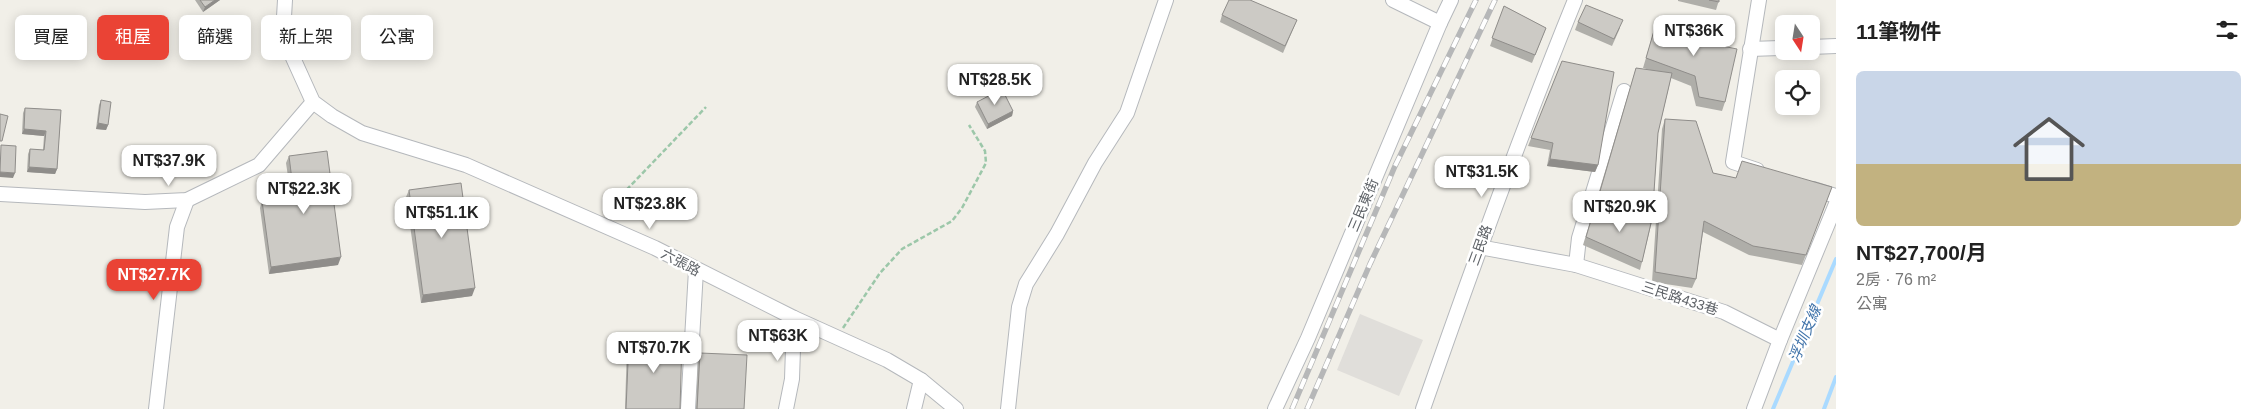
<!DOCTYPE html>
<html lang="zh-TW">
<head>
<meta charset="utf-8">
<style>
	:root { --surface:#fff; --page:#f6f6f6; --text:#222; --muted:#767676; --accent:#ea4335 }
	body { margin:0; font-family:Arial,"Noto Sans TC",sans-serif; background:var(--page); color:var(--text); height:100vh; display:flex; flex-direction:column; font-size:19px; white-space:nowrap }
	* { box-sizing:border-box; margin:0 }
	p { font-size:16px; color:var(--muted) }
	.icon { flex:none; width:28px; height:28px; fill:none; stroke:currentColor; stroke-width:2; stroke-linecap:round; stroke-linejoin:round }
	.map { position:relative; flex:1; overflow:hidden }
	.panel { display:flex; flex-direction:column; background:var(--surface); width:425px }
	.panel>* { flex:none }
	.banner { position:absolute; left:15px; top:15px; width:475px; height:45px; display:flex; gap:10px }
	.needle { width:32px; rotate:168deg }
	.fabs { position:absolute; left:1775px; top:15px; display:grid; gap:10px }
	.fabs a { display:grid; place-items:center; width:45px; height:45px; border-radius:8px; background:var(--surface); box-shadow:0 2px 12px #0003; font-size:25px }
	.price { position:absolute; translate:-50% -42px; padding:0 11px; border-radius:10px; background:#fff; color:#222; font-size:16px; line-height:32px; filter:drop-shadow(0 1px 2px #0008) }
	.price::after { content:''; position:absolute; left:50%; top:30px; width:15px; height:11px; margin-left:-8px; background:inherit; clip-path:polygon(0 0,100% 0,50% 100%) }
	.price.selected { background:var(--accent); color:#fff }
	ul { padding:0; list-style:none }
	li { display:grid; align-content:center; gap:10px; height:265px; padding:0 20px }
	li span { display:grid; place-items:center; height:155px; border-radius:8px; color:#555 }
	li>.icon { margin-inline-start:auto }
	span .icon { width:90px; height:90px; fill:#fffc; stroke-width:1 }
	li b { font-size:21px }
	h2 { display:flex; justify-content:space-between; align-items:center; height:60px; padding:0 20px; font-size:21px }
	.tag { padding:0 18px; border-radius:8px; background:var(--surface); box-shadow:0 2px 12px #0003; font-size:18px; line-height:45px }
	.tag.selected { background:var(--accent); color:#fff }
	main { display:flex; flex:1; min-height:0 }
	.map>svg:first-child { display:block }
</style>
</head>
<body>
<main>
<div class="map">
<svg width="1836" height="409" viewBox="0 0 1836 409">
	<rect width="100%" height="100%" fill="#f1efe8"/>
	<!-- industrial -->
	<path fill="#e0deda" d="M1360 314 1423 340 1399 396 1337 370Z"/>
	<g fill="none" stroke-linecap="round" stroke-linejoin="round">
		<!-- stream -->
		<g stroke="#aadaff" stroke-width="4">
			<path d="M1773 409 1836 259"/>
			<path d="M1824 409 1836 377"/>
		</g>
		<!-- minor casing -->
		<g stroke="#b5b8bc" stroke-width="16">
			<g id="minor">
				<path d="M285 0 284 17 289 49 313 102 332 116 362 133 466 165 655 248 794 318 887 360 921 380 956 409"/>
				<path d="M1393 0 1440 23"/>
				<path d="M1811 47 1836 46"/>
				<path d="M1750 49 1784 48"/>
				<path d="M1757 170 1733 162 1759 0"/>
				<path d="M1813 189 1836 196"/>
				<path d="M0 194 145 202 187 200 259 165 313 102"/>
				<path d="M1479 247 1576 265 1724 312 1780 340"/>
				<path d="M1576 265 1579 238 1624 91"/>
				<path d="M156 409 177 227 187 200"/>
				<path d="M688 409 696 270"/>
				<path d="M786 409 792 379 794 318"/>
				<path d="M914 409 921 380"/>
				<path d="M1008 409 1019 307 1026 284 1057 234 1095 163 1127 113 1166 0"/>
				<path d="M1275 409 1308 338 1440 23 1451 0"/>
				<path d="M1423 409C1471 271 1520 135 1575 0"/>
				<path d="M1754 409 1780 340 1836 204"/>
			</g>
		</g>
		<!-- path -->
		<g stroke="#9cc7a9" stroke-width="2.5" stroke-dasharray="5 2.5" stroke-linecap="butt">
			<path d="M608 213 612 205 706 107"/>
			<path d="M843 328 880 273 902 249 952 221 962 208 986 163 985 151 969 125"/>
		</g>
		<!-- minor -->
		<use href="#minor" stroke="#fff" stroke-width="14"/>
		<!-- rail casing -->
		<g stroke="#b6b7b8" stroke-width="5.5">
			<g id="rail">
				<path d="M1292 409 1395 166 1476 0"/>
				<path d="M1307 409 1370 264 1495 0"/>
			</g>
		</g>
		<!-- rail -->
		<use href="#rail" stroke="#fff" stroke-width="4" stroke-dasharray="11" stroke-linecap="butt"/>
	</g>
	<!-- wall -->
	<g fill="#afaea9">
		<path d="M195 0H220L203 12Z"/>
		<path d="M1678 0H1719L1716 10 1678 1Z"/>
		<path d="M1504 6 1546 28 1532 63 1490 46Z"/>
		<path d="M1222 15 1297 20 1283 53 1220 22Z"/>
		<path d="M1658 17 1707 43 1725 102 1722 111 1696 106 1691 86 1671 78 1658 133 1652 221 1642 262 1640 270 1583 245 1636 68 1650 70 1643 68Z"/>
		<path d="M1578 22 1620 28 1612 46 1575 30Z"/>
		<path d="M1562 61 1598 165 1595 172 1547 166 1550 150 1528 146Z"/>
		<path d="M101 100 108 125 106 130 96 129 99 105Z"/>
		<path d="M977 102 1013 111 1012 116 987 129 975 107Z"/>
		<path d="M25 108 61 110 57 169 55 174 27 172 28 154 30 149 43 150 44 136 22 134 23 113Z"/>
		<path d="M1665 119 1713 173 1736 178 1832 187 1802 265 1749 255 1703 232 1696 279 1692 288 1652 282 1662 129Z"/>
		<path d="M289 156 338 265 269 274 260 208 262 201 291 197 286 163Z"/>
		<path d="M409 190 472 296 421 303 406 197Z"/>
		<path d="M629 339 680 409H625L627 344Z"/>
		<path d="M700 353 744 409H696L698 358Z"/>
	</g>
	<!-- shaded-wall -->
	<g fill="#8f8d8a">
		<path d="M215 0H220L203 12 205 7Z"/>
		<path d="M1013 111 1012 116 987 129 988 124Z"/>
		<path d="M98 123 108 125 106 130 96 129Z"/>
		<path d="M24 129 46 131 44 136 22 134Z"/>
		<path d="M1550 159 1598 165 1595 172 1547 166Z"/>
		<path d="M29 167 57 169 55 174 27 172Z"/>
		<path d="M0 172 15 173 13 178 0 177Z"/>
		<path d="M341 257 338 265 269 274 271 267Z"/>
		<path d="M475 288 472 296 421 303 423 295Z"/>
	</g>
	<!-- building -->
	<g fill="#cccac5" stroke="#8f8d8a">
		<path d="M200 0H215L205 7Z"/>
		<path d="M1229 0H1250L1297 20 1285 46 1222 15Z"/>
		<path d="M1709 0H1719V2Z"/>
		<path d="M1586 5 1623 20 1614 39 1578 22Z"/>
		<path d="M1504 6 1546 28 1535 55 1492 38Z"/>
		<path d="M1658 17 1706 30 1707 43 1737 49 1725 102 1699 97 1695 76 1646 58Z"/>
		<path d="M1562 61 1614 72 1598 165 1550 159 1553 143 1531 138Z"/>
		<path d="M1636 68 1672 73 1658 133 1652 221 1596 205Z"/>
		<path d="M1002 89 1013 111 988 124 977 102Z"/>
		<path d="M101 100 111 102 108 125 98 123Z"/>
		<path d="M25 108 61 110 57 169 29 167 30 149 44 150 46 131 24 129Z"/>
		<path d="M0 114 8 116 2 141H0Z"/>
		<path d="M1665 119 1696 121 1713 173 1736 178 1742 161 1832 187 1806 255 1753 246 1704 221 1696 279 1655 272Z"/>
		<path d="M1 145 16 146 15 173 0 172Z"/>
		<path d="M327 151 341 257 271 267 262 201 294 196 289 156Z"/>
		<path d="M461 183 475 288 423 295 409 190Z"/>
		<path d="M1595 207 1651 223 1642 262 1586 237Z"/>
		<path d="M629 339 682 340 680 409H626Z"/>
		<path d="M700 353 747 355 744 409H697Z"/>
	</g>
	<g text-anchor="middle" stroke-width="5" stroke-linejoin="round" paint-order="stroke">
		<!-- street labels -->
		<g font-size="14" fill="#5f6368" stroke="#fff">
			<text transform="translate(1363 205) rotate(-67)" y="5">三民東街</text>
			<text transform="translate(1480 245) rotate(-70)" y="5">三民路</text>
			<text transform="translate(681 262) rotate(28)" y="5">六張路</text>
			<text transform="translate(1680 298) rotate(18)" y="5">三民路433巷</text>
		</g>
		<!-- water labels -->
		<g font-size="15" font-style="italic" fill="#4174aa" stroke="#fff">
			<text transform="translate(1805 334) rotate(-67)" y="5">浮圳支線</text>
		</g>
	</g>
</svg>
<div class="fabs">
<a><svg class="needle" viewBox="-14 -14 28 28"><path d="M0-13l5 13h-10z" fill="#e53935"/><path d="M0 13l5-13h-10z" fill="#767676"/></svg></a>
<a><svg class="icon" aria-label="locate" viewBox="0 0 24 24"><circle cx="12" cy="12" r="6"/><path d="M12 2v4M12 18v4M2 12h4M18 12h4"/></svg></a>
</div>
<b class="price" style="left:1694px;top:57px">NT$36K</b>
<b class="price" style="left:995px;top:106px">NT$28.5K</b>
<b class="price" style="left:169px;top:187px">NT$37.9K</b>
<b class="price" style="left:1482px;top:198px">NT$31.5K</b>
<b class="price" style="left:304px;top:215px">NT$22.3K</b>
<b class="price" style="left:650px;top:230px">NT$23.8K</b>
<b class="price" style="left:1620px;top:233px">NT$20.9K</b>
<b class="price" style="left:442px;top:239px">NT$51.1K</b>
<b class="price selected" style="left:154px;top:301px">NT$27.7K</b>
<b class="price" style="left:778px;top:362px">NT$63K</b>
<b class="price" style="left:654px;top:374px">NT$70.7K</b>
<div class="banner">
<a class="tag">買屋</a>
<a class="tag selected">租屋</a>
<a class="tag">篩選</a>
<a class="tag">新上架</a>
<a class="tag">公寓</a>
</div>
</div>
<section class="panel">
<h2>11筆物件<svg class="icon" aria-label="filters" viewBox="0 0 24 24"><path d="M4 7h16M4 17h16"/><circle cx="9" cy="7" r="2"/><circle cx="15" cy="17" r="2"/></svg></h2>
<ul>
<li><span style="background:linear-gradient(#c9d6e8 60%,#c2b280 0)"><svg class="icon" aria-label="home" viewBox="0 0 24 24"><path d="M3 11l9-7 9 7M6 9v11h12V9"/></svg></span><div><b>NT$27,700/月</b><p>2房 · 76 m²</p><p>公寓</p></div></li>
</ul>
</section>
</main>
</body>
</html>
